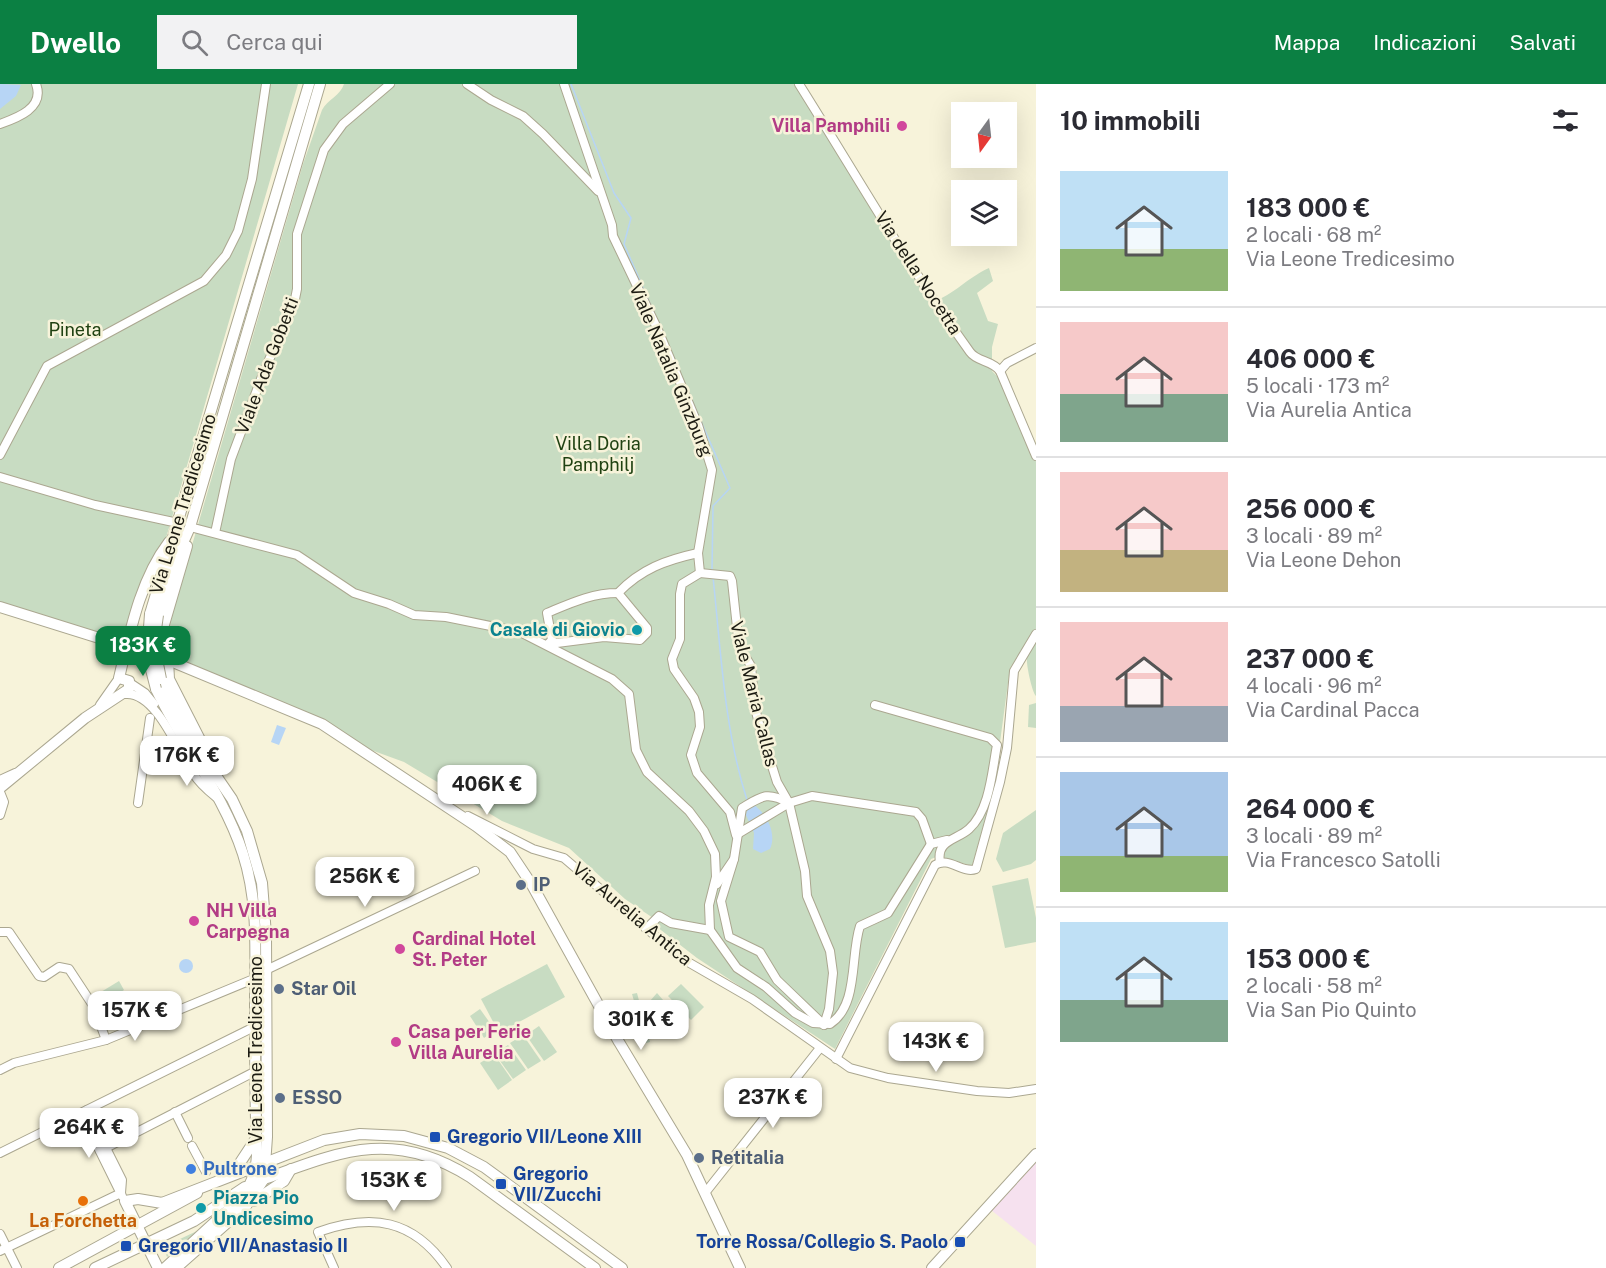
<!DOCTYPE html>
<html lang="it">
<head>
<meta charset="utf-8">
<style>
	:root { --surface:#fff; --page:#f2f2f3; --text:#2b2b33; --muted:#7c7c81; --line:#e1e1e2; --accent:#0b8043 }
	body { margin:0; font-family:"Public Sans",sans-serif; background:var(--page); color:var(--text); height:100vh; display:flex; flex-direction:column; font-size:22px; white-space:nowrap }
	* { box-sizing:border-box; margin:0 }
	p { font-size:20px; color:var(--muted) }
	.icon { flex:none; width:33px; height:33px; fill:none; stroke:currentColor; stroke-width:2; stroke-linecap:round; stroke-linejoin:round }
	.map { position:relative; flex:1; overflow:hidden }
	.side { display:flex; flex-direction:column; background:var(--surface); width:570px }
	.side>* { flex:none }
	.needle { width:39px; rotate:195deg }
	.buttons { position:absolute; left:951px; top:18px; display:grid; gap:12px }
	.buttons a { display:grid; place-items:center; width:66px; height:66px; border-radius:0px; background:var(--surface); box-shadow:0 6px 24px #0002; font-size:30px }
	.price { position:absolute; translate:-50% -51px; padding:0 14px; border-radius:12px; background:#fff; color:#222; font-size:20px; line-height:39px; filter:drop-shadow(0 2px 3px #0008) }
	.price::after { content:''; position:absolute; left:50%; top:36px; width:18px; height:14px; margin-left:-9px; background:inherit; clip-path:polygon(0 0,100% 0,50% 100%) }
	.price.current { background:var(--accent); color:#fff }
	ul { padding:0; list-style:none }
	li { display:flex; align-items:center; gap:18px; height:150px; padding:0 24px }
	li+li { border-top:2px solid var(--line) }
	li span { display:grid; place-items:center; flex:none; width:168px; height:120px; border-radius:0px; color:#555 }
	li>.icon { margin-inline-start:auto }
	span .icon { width:72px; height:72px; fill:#fffc; stroke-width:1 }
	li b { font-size:26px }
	h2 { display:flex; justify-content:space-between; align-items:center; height:72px; padding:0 24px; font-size:26px }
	header { display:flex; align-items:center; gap:36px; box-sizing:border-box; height:84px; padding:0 30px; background:var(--accent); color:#fff }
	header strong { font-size:28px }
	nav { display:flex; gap:33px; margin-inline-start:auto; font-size:21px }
	.search { width:420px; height:54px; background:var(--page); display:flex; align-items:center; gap:15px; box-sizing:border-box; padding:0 21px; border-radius:0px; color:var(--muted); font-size:22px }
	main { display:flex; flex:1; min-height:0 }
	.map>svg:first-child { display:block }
</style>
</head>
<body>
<header>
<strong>Dwello</strong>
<div class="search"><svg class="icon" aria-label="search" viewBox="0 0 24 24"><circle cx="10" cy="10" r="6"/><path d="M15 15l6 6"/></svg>Cerca qui</div>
<nav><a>Mappa</a><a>Indicazioni</a><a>Salvati</a></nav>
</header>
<main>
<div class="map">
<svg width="1036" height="1184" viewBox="0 0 1036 1184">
	<rect width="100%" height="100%" fill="#f7f3da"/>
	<!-- commercial -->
	<path fill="#f6e1ef" d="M1036 1075V1162L991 1126Z"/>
	<!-- green -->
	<g fill="#c8dcc2">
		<path d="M0 0H298L166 454 146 485 124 557 0 518Z"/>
		<path d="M344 0H797L932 218C954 211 968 193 989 184L993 197 977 209 988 237 998 240 992 263V287L999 294 1036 376V545L1010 584 994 703 972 782 939 772 931 775 835 965 697 874 657 843 659 838 625 815 569 764 502 737 404 678 371 666 266 612 169 572 167 559 172 530 303 80 322 26C327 16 341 11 344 0Z"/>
		<path d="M1036 556V612C1032 608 1026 580 1027 574 1028 568 1033 562 1036 556Z"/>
		<path d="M1036 619V644L1028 643 1029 621Z"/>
		<path d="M1036 726V776L1031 780 1003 788 996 775 1003 749Z"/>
		<path d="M1028 794 1036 834V858L1005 864 992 802Z"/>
		<path d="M547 880 565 913 499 949 481 915Z"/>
		<path d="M119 897 124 906 102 920 96 911Z"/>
		<path d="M681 900 704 923 691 936 668 912Z"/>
		<path d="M637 909 650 958 646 959 632 910Z"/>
		<path d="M657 909 676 931 661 946 643 925Z"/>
		<path d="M480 925 495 946 484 954 470 932Z"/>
		<path d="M539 942 557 968 544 977 526 951Z"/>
		<path d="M523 951 541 977 528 985 510 959Z"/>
		<path d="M508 961 526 986 513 995 495 970Z"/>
		<path d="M494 970 512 996 498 1006 480 979Z"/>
		<path d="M197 1147 167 1173 163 1163Z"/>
	</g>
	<!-- water -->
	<g fill="#b7d5f5">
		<path d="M0 0 21 1 16 12 0 25Z"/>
		<path d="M277 641 286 644 279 661 271 658Z"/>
		<path d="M754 721C767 730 777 750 770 765L761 769 753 765 754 749 746 731 747 725Z"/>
		<circle cx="186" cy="882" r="7"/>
	</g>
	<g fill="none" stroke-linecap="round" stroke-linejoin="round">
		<!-- stream -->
		<g stroke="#b7d5f5" stroke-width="1.5">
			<path d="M571 0 614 109 631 134 624 160 730 404 713 422 712 486"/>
			<path d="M713 493C721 568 724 644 747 716"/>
		</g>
		<!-- minor casing -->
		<g stroke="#aba790" stroke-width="10">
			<g id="minor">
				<path d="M467 0 491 16 523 32 543 50 598 107"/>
				<path d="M564 0 612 141 613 152 658 246 698 341 712 386 698 469 700 489"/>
				<path d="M799 0C855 89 908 182 970 268 977 278 992 276 1000 287L1036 372"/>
				<path d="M0 40C17 34 45 24 36 0"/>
				<path d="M1000 287 1007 279 1036 264"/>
				<path d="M0 371 47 282 204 197 226 171 238 147 252 95 266 0"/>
				<path d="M0 393 95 421 178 439"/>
				<path d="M190 443 297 471 354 509 389 520 414 531 446 533 520 548 612 595 629 610 636 666 647 688 689 727 704 747 715 770 716 793 709 821 710 846"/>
				<path d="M215 449 231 375 264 287 294 220 297 205V150L324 66 343 40 390 0"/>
				<path d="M700 489 682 500 680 510V555L672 575 674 585 694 614 699 628 700 643 691 671 697 689 730 728 736 751 789 719 812 712 916 728 922 735 931 760"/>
				<path d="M700 489 730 492 732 497 739 562 751 582 755 624 761 647 777 698 789 719 805 787 807 812 830 867 833 889 829 925 824 941"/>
				<path d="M548 560 552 556 547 529C571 519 592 509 618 509 641 485 666 476 698 469"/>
				<path d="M549 560 604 553 640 556 647 549V544L618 509"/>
				<path d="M130 599 145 609 154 620"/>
				<path d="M125 610C156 607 178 667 193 689 199 699 207 706 216 713"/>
				<path d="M100 621 119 594"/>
				<path d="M875 621 990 654 997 661C992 687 990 726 969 745 957 756 936 756 940 778"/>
				<path d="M0 696 15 689"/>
				<path d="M0 708 4 718 0 731"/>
				<path d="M138 719 150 634"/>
				<path d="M468 732 533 765 564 774 681 874 752 915 850 984 888 994 977 1007 1009 1009 1036 1005"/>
				<path d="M734 775 721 817 729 853 760 868 777 896 824 941"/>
				<path d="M717 800 734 775 742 724C762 712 767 707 789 719"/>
				<path d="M646 845 659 832 671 839 710 846 737 884 766 903 795 929 813 939 830 940C859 921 850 872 860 842L888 829 931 760 947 756"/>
				<path d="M0 848H9L39 892 44 893 59 883 69 885 94 923 106 956"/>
				<path d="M266 886 475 787"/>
				<path d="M836 975 935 781C949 772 962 790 976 785L1000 698 1007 664 1014 587 1036 550"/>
				<path d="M0 986 14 979 106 956 256 894"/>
				<path d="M87 1026 122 1096 121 1109"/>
				<path d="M175 1028 188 1054"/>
				<path d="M81 1029 122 1112"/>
				<path d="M192 1062 206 1088"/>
				<path d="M100 1067 256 987"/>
				<path d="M0 1069 256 942"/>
				<path d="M705 1109 820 964"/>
				<path d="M0 1150 17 1184"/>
				<path d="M0 1167 121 1109"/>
				<path d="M334 1184 318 1148C372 1129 413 1135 447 1184"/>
			</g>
		</g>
		<!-- major casing -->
		<g stroke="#aba790" stroke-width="12">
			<g id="major">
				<path d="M0 523 163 574 322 640 476 742 510 768 532 801 619 958 687 1071 740 1184"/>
				<path d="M150 530 309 0"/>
				<path d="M158 531 170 488 190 443 320 0"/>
				<path d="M163 574V544L187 462"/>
				<path d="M168 576 169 595 215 685"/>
				<path d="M161 595 195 661 232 715 247 747 262 799 266 851 267 1053 264 1095 246 1122 176 1184"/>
				<path d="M156 605C183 661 224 711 243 770 259 819 255 870 255 920 255 970 255 1021 257 1071 256 1089 251 1103 239 1116L165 1184"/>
				<path d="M0 704 85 634 129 605V597L119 594C130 548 140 496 169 458"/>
				<path d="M232 1091 255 1056"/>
				<path d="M259 1097C337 1069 391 1043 470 1093L595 1184"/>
				<path d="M254 1117 284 1097 291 1085"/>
				<path d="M59 1184 197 1109"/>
				<path d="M95 1184 194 1137 245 1103"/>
				<path d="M158 1184 125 1117 138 1115 162 1119 324 1056 360 1050 404 1052 448 1064 484 1083 622 1184"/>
				<path d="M932 1184 1036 1070"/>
			</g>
		</g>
		<!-- minor -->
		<use href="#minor" stroke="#fff" stroke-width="8"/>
		<!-- major -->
		<use href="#major" stroke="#fff" stroke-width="10"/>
		<!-- major-bridge casing -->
		<g stroke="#aba790" stroke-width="12" stroke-linecap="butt">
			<g id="major-bridge">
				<path d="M150 530 147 570 156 605"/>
				<path d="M158 531 154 560 161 595"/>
			</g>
		</g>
		<!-- major-bridge -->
		<use href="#major-bridge" stroke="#fff" stroke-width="10"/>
	</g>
	<!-- markers -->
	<g fill="#d1479c" stroke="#f7f3da" stroke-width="2">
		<circle cx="902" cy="42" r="6"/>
		<circle cx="194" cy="837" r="6"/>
		<circle cx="400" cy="865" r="6"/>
		<circle cx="396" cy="958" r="6"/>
	</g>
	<g fill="#0f9aa8" stroke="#f7f3da" stroke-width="2">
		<circle cx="637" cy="546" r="6"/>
		<circle cx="201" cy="1124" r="6"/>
	</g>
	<g fill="#5c6f8a" stroke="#f7f3da" stroke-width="2">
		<circle cx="521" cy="801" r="6"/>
		<circle cx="279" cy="905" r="6"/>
		<circle cx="280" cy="1014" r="6"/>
		<circle cx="699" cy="1074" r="6"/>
	</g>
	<g fill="#1a4fb4" stroke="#f7f3da" stroke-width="2">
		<rect x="429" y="1047" width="12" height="12" rx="3"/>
		<rect x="495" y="1094" width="12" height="12" rx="3"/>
		<rect x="954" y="1152" width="12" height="12" rx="3"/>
		<rect x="120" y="1156" width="12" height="12" rx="3"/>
	</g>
	<circle fill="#3f7fe0" stroke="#f7f3da" stroke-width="2" cx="191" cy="1085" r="6"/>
	<circle fill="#e8710a" stroke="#f7f3da" stroke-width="2" cx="83" cy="1117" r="6"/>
	<g text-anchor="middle" stroke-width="5" stroke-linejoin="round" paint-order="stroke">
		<!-- hotel labels -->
		<g font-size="18" font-weight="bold" fill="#b23c85" stroke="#f7f3da" text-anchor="start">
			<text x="890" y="48" text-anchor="end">Villa Pamphili</text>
			<text x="206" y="833">NH Villa<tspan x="206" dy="21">Carpegna</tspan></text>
			<text x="412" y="861">Cardinal Hotel<tspan x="412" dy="21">St. Peter</tspan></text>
			<text x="408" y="954">Casa per Ferie<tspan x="408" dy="21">Villa Aurelia</tspan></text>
		</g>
		<!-- street labels -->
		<g font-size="18" fill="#1c1b12" stroke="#f7f3da">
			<text transform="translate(918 189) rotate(57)" y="6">Via della Nocetta</text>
			<text transform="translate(267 282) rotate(-69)" y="6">Viale Ada Gobetti</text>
			<text transform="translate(671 286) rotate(67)" y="6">Viale Natalia Ginzburg</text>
			<text transform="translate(183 420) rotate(-73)" y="6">Via Leone Tredicesimo</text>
			<text transform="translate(754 610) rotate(76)" y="6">Viale Maria Callas</text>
			<text transform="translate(632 830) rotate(40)" y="6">Via Aurelia Antica</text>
			<text transform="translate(256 966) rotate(-90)" y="6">Via Leone Tredicesimo</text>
		</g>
		<!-- park labels -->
		<g font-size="18" fill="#204212" stroke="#f7f3da">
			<text x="75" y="252">Pineta</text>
			<text x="598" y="366">Villa Doria<tspan x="598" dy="21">Pamphilj</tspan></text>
		</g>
		<!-- culture labels -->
		<g font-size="18" font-weight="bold" fill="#0d838f" stroke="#f7f3da" text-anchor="end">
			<text x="625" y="552">Casale di Giovio</text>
			<text x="213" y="1120" text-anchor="start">Piazza Pio<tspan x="213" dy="21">Undicesimo</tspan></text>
		</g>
		<!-- service labels -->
		<g font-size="18" font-weight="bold" fill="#4e5e75" stroke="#f7f3da" text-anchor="start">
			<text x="533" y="807">IP</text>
			<text x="291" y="911">Star Oil</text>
			<text x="292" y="1020">ESSO</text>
			<text x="711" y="1080">Retitalia</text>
		</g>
		<!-- transit labels -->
		<g font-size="18" font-weight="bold" fill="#164399" stroke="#f7f3da" text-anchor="start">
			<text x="447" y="1059">Gregorio VII/Leone XIII</text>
			<text x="513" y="1096">Gregorio<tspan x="513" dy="21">VII/Zucchi</tspan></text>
			<text x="948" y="1164" text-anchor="end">Torre Rossa/Collegio S. Paolo</text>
			<text x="138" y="1168">Gregorio VII/Anastasio II</text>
		</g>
		<!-- shop labels -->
		<g font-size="18" font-weight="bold" fill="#366cbe" stroke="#f7f3da" text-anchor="start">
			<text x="203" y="1091">Pultrone</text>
		</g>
		<!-- food labels -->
		<g font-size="18" font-weight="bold" fill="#c56008" stroke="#f7f3da">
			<text x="83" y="1143">La Forchetta</text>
		</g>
	</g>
</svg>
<div class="buttons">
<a><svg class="needle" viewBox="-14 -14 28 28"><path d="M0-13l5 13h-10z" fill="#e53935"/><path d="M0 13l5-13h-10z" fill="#7c7c81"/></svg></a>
<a><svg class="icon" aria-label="layers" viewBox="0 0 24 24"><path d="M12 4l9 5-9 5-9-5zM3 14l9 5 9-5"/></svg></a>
</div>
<b class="price current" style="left:143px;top:593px">183K €</b>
<b class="price" style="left:187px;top:703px">176K €</b>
<b class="price" style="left:487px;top:732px">406K €</b>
<b class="price" style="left:365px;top:824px">256K €</b>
<b class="price" style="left:135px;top:958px">157K €</b>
<b class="price" style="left:641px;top:967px">301K €</b>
<b class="price" style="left:936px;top:989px">143K €</b>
<b class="price" style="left:773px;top:1045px">237K €</b>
<b class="price" style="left:89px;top:1075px">264K €</b>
<b class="price" style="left:394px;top:1128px">153K €</b>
</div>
<section class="side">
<h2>10 immobili<svg class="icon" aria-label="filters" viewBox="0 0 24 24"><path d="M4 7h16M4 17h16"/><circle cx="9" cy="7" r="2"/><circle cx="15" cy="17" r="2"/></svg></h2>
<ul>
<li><span style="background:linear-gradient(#bfe0f5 65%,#8fb573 0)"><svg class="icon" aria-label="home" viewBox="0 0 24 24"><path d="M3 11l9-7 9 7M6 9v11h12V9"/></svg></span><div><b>183 000 €</b><p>2 locali · 68 m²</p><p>Via Leone Tredicesimo</p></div></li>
<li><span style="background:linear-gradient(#f6c9c9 60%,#7fa58c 0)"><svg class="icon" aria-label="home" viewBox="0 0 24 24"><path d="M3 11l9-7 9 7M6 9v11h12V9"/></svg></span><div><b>406 000 €</b><p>5 locali · 173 m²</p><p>Via Aurelia Antica</p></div></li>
<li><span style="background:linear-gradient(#f6c9c9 65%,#c2b280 0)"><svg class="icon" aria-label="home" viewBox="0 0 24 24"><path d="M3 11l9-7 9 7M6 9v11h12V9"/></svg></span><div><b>256 000 €</b><p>3 locali · 89 m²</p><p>Via Leone Dehon</p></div></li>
<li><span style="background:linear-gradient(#f6c9c9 70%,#9aa5b1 0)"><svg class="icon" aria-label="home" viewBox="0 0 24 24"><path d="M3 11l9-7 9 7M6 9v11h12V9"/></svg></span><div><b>237 000 €</b><p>4 locali · 96 m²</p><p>Via Cardinal Pacca</p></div></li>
<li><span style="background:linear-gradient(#a9c7e8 70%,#8fb573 0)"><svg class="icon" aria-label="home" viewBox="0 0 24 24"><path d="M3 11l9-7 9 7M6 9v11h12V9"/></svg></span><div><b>264 000 €</b><p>3 locali · 89 m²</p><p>Via Francesco Satolli</p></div></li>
<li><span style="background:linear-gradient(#bfe0f5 65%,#7fa58c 0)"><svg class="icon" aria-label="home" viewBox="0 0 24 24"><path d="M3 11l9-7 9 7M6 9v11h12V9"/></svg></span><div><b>153 000 €</b><p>2 locali · 58 m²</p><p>Via San Pio Quinto</p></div></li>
</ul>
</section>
</main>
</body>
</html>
